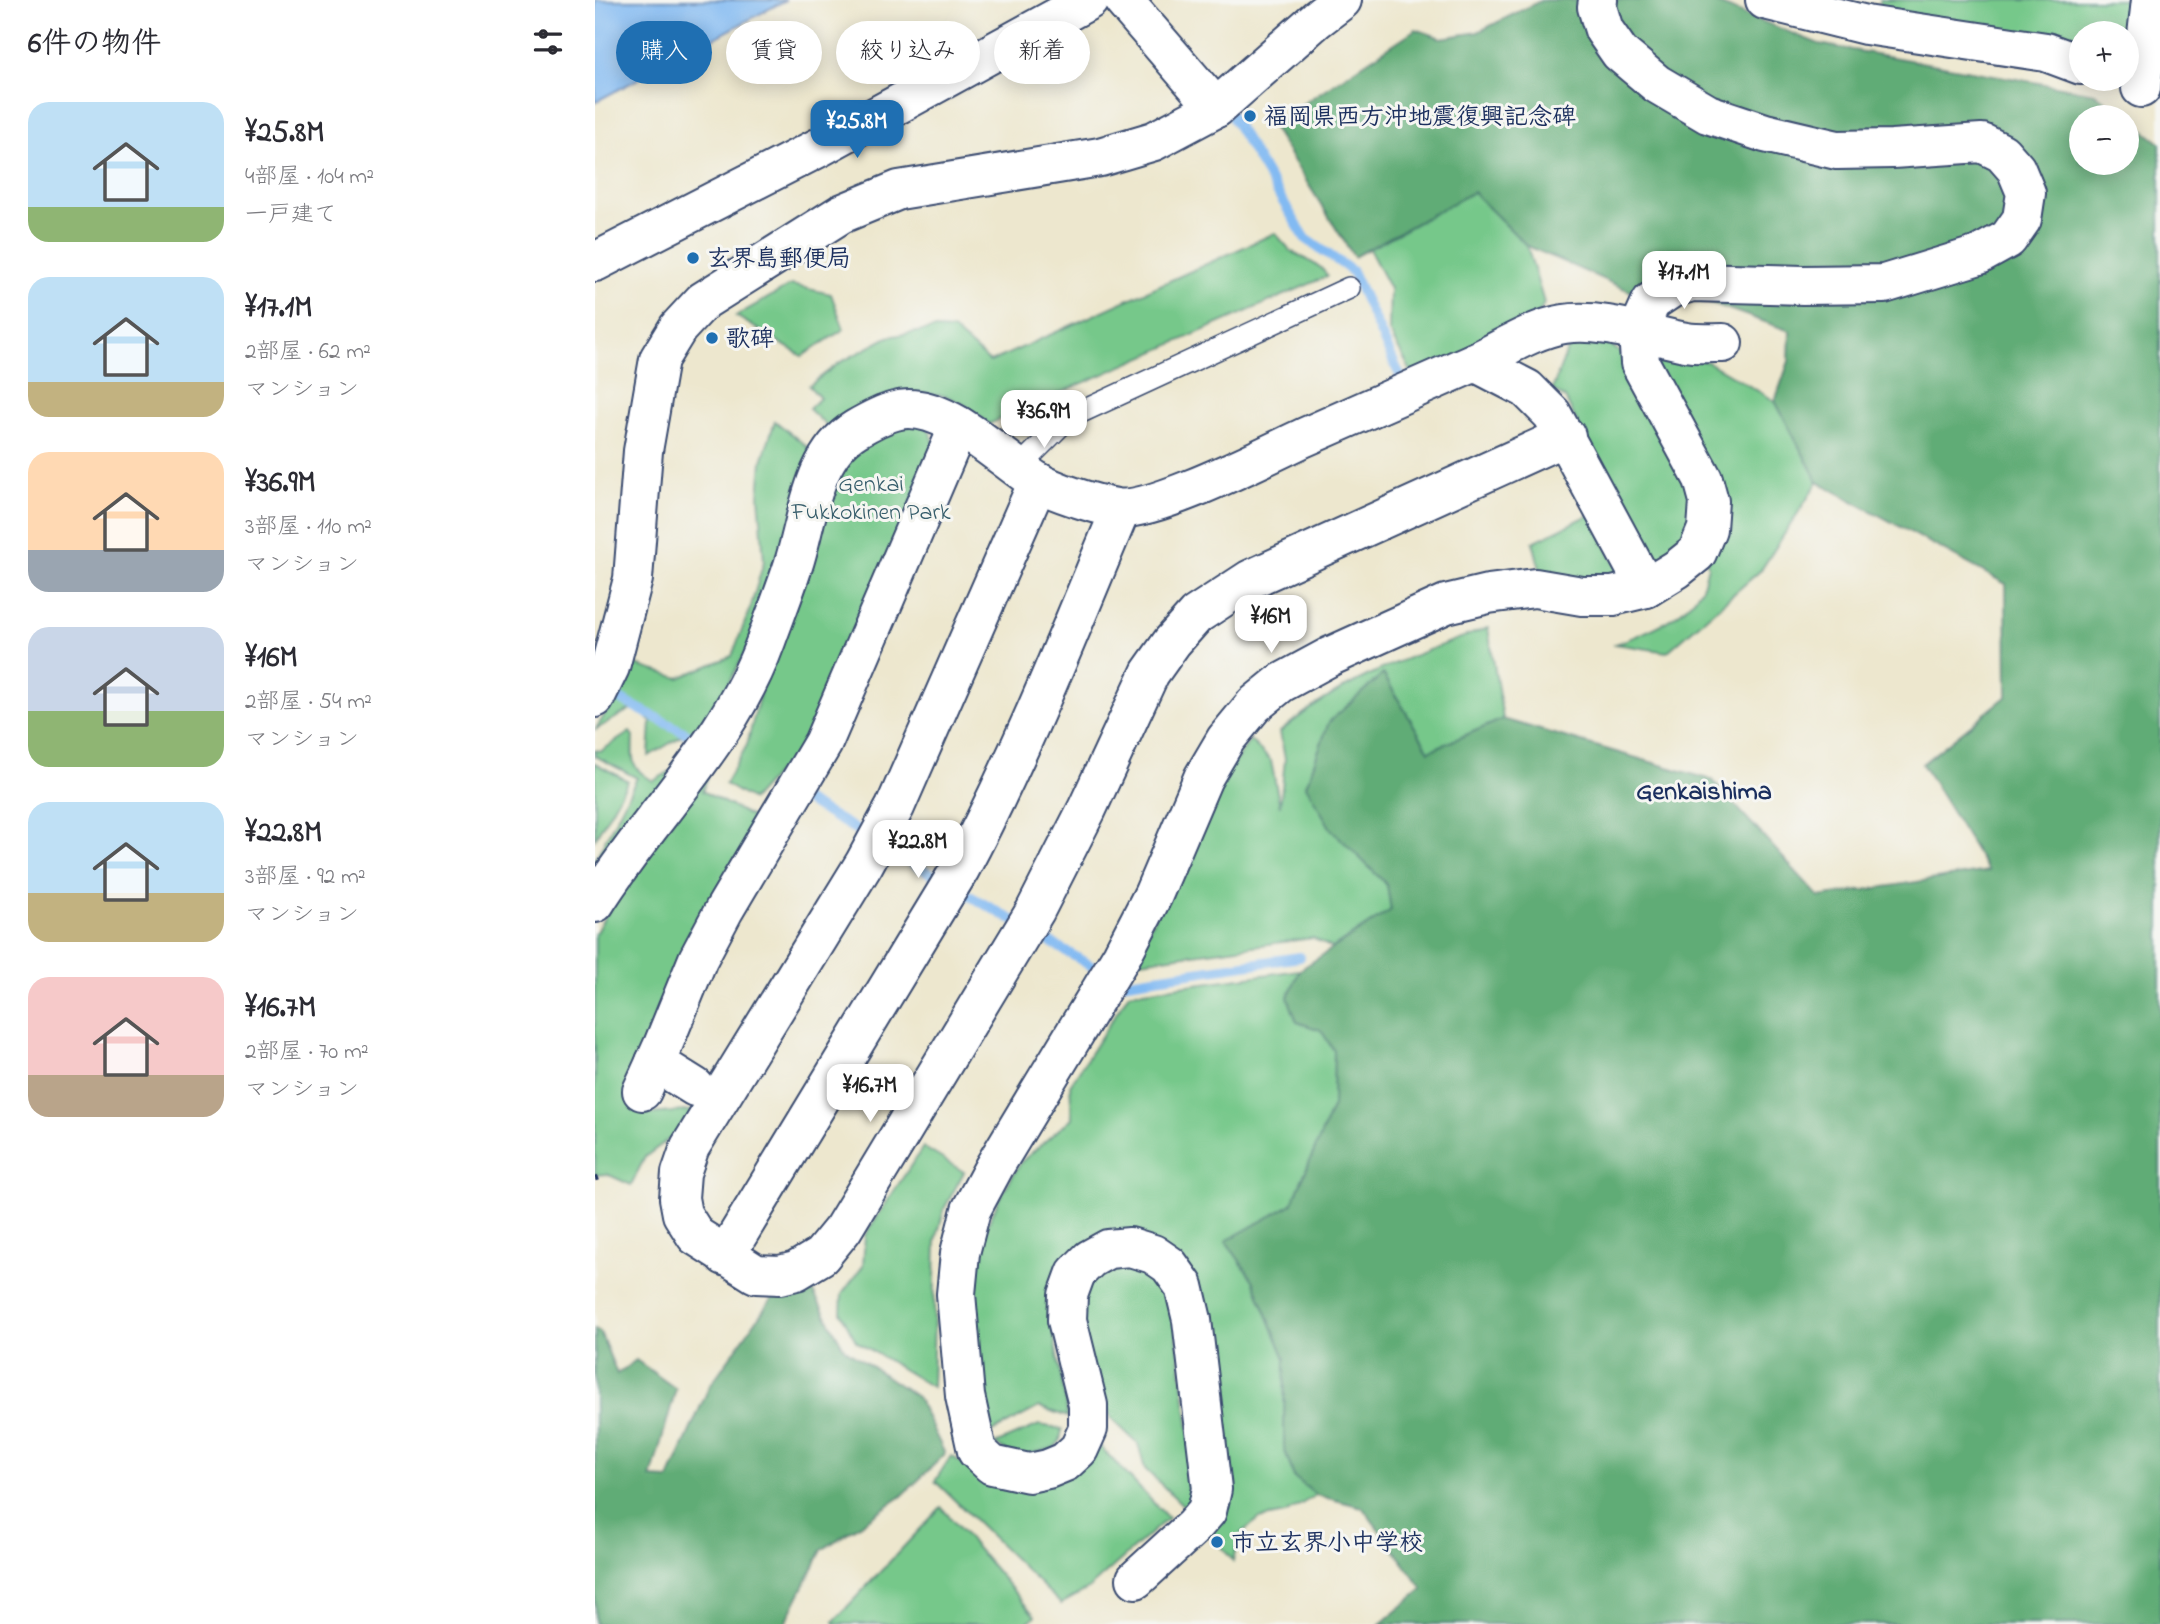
<!DOCTYPE html>
<html lang="ja">
<head>
<meta charset="utf-8">
<style>
	:root { --surface:#fff; --page:#f7f7f7; --text:#2b2b33; --muted:#7c7c81; --accent:#1f6fb2 }
	body { margin:0; font-family:"Indie Flower","Klee One",sans-serif; background:var(--page); color:var(--text); height:100vh; display:flex; flex-direction:column; font-size:26px; white-space:nowrap }
	* { box-sizing:border-box; margin:0 }
	p { font-size:23px; color:var(--muted) }
	.icon { flex:none; width:38px; height:38px; fill:none; stroke:currentColor; stroke-width:2; stroke-linecap:round; stroke-linejoin:round }
	.map { position:relative; flex:1; overflow:hidden }
	.panel { display:flex; flex-direction:column; background:var(--surface); width:595px }
	.panel>* { flex:none }
	.top-card { position:absolute; left:21px; top:21px; width:665px; height:63px; display:flex; gap:14px }
	.buttons { position:absolute; left:1474px; top:21px; display:grid; gap:14px }
	.buttons a { display:grid; place-items:center; width:70px; height:70px; border-radius:50%; background:var(--surface); box-shadow:0 4px 18px #0003; font-size:35px }
	.price { position:absolute; translate:-50% -60px; padding:0 16px; border-radius:14px; background:#fff; color:#222; font-size:23px; line-height:46px; filter:drop-shadow(0 2px 4px #0008) }
	.price::after { content:''; position:absolute; left:50%; top:42px; width:21px; height:16px; margin-left:-10px; background:inherit; clip-path:polygon(0 0,100% 0,50% 100%) }
	.price.active { background:var(--accent); color:#fff }
	ul { padding:0; list-style:none }
	li { display:flex; align-items:center; gap:21px; height:175px; padding:0 28px }
	li span { display:grid; place-items:center; flex:none; width:196px; height:140px; border-radius:21px; color:#555 }
	li>.icon { margin-inline-start:auto }
	span .icon { width:84px; height:84px; fill:#fffc; stroke-width:1 }
	li b { font-size:30px }
	h2 { display:flex; justify-content:space-between; align-items:center; height:84px; padding:0 28px; font-size:30px }
	.pill { padding:0 24px; border-radius:32px; background:var(--surface); box-shadow:0 4px 18px #0003; font-size:24px; line-height:63px }
	.pill.active { background:var(--accent); color:#fff }
	main { display:flex; flex:1; min-height:0 }
	.map>svg:first-child { display:block }
</style>
</head>
<body>
<main>
<section class="panel">
<h2>6件の物件<svg class="icon" aria-label="filters" viewBox="0 0 24 24"><path d="M4 7h16M4 17h16"/><circle cx="9" cy="7" r="2"/><circle cx="15" cy="17" r="2"/></svg></h2>
<ul>
<li><span style="background:linear-gradient(#bfe0f5 75%,#8fb573 0)"><svg class="icon" aria-label="home" viewBox="0 0 24 24"><path d="M3 11l9-7 9 7M6 9v11h12V9"/></svg></span><div><b>¥25.8M</b><p>4部屋 · 104 m²</p><p>一戸建て</p></div></li>
<li><span style="background:linear-gradient(#bfe0f5 75%,#c2b280 0)"><svg class="icon" aria-label="home" viewBox="0 0 24 24"><path d="M3 11l9-7 9 7M6 9v11h12V9"/></svg></span><div><b>¥17.1M</b><p>2部屋 · 62 m²</p><p>マンション</p></div></li>
<li><span style="background:linear-gradient(#ffd9b3 70%,#9aa5b1 0)"><svg class="icon" aria-label="home" viewBox="0 0 24 24"><path d="M3 11l9-7 9 7M6 9v11h12V9"/></svg></span><div><b>¥36.9M</b><p>3部屋 · 110 m²</p><p>マンション</p></div></li>
<li><span style="background:linear-gradient(#c9d6e8 60%,#8fb573 0)"><svg class="icon" aria-label="home" viewBox="0 0 24 24"><path d="M3 11l9-7 9 7M6 9v11h12V9"/></svg></span><div><b>¥16M</b><p>2部屋 · 54 m²</p><p>マンション</p></div></li>
<li><span style="background:linear-gradient(#bfe0f5 65%,#c2b280 0)"><svg class="icon" aria-label="home" viewBox="0 0 24 24"><path d="M3 11l9-7 9 7M6 9v11h12V9"/></svg></span><div><b>¥22.8M</b><p>3部屋 · 92 m²</p><p>マンション</p></div></li>
<li><span style="background:linear-gradient(#f6c9c9 70%,#b9a48a 0)"><svg class="icon" aria-label="home" viewBox="0 0 24 24"><path d="M3 11l9-7 9 7M6 9v11h12V9"/></svg></span><div><b>¥16.7M</b><p>2部屋 · 70 m²</p><p>マンション</p></div></li>
</ul>
</section>
<div class="map">
<svg width="1565" height="1624" viewBox="0 0 1565 1624">
	<rect width="100%" height="100%" fill="#f6f6f2"/>
	<filter id="ink" filterUnits="userSpaceOnUse"><feTurbulence type="fractalNoise" baseFrequency=".0143" numOctaves="2"/><feDisplacementMap in="SourceGraphic" scale="14" xChannelSelector="R" yChannelSelector="G"/><feConvolveMatrix kernelMatrix="1 2 1 2 8 2 1 2 1" color-interpolation-filters="sRGB"/></filter>
	<filter id="wash" filterUnits="userSpaceOnUse"><feTurbulence type="fractalNoise" baseFrequency=".00686" numOctaves="4" result="noise"/><feDisplacementMap in="SourceGraphic" scale="28" xChannelSelector="R" yChannelSelector="G"/><feGaussianBlur stdDeviation="1.57" result="paint"/><feColorMatrix in="noise" values="0 0 0 0 0 0 0 0 0 0 0 0 0 0 0 0 0 1.4 0 .05"/><feComposite in="paint" operator="in"/></filter>
	<g filter="url(#wash)">
		<rect width="100%" height="100%" fill="#ede7ce"/>
		<!-- green -->
		<g fill="#76c88a" stroke="#487c74" stroke-width="2">
			<path d="M1285 0H1548L1531 69V33H1486V52L1284 9Z"/>
			<path d="M878 192 932 246 949 303 941 321 819 377 794 331 795 289 774 249Z"/>
			<path d="M680 233 696 251 725 267 733 276 394 424 370 405 351 396 325 393 237 431 214 409 225 398 214 386 244 363 293 337 339 329 358 330 395 362Z"/>
			<path d="M196 285 236 294 249 329 207 356 141 316Z"/>
			<path d="M1007 338 1027 354 1098 494 1093 530 1081 552 1054 569 970 398 957 390 976 340Z"/>
			<path d="M1055 350 1113 362 1180 401 1223 482 1166 570 1072 652 1021 644C1052 632 1090 618 1107 587 1110 581 1111 572 1113 566Z"/>
			<path d="M180 421 224 456 170 616 105 737 22 695 31 662 84 678 137 656 156 606 169 561 164 495 167 461Z"/>
			<path d="M331 424 343 450 203 767 185 769 157 800 130 784 152 745 165 693 249 457 290 429Z"/>
			<path d="M996 514 1022 568 1020 577 1010 582 946 573 938 542Z"/>
			<path d="M893 628 908 719 834 751 789 675 734 722 711 785 736 829 792 885 796 910 737 948 718 938 538 962 622 787 655 740 676 761 685 806 690 759 685 732C749 678 816 656 893 628Z"/>
			<path d="M20 699 103 741 101 744 87 736 54 756 56 722 48 713 36 709 0 730Z"/>
			<path d="M35 732 38 736C37 762 35 767 58 781L90 763 0 880V860L42 778 0 756V750L6 751Z"/>
			<path d="M121 757 107 791 157 817 186 795 30 1092 54 1114 104 1110 90 1127 50 1157 36 1185 12 1174 0 1175V934L10 916Z"/>
			<path d="M0 763 33 781 0 839Z"/>
			<path d="M705 970 693 997 702 1022 726 1030 739 1051 738 1106 697 1204 631 1241 658 1280 690 1358 689 1447 699 1477 721 1495 690 1514 664 1519 645 1534 638 1561 615 1532 597 1280 546 1232 455 1315 473 1417 444 1407 390 1436 373 1268 405 1197 426 1162 477 1118 475 1085 534 993Z"/>
			<path d="M328 1147 369 1172 349 1209 341 1241 337 1387 261 1341 246 1313 247 1294 268 1266 270 1235Z"/>
			<path d="M523 1261 554 1269 577 1299 601 1483 596 1513 550 1469 543 1444 516 1418 496 1369 484 1323 489 1286Z"/>
			<path d="M444 1425 467 1429 465 1441 459 1448 420 1457 400 1444Z"/>
			<path d="M499 1440 573 1518 493 1589 466 1604 340 1481 356 1456 379 1470Z"/>
			<path d="M346 1507 440 1616 431 1624H240L239 1621Z"/>
		</g>
		<!-- forest -->
		<g fill="#60ac76" stroke="#3e6e6a" stroke-width="2">
			<path d="M947 0H1099L1119 2 1224 44 1500 93 1531 117H1486V163H1531V117L1565 143V1624H785L828 1589 767 1507 721 1495 699 1477 689 1447 690 1358 658 1280 631 1241 697 1204 738 1106 739 1051 726 1030 702 1022 693 997 705 970 796 910 792 885 736 829 711 786 734 722 788 674 834 751 908 719 1117 780 1224 897 1393 871 1327 764 1412 696 1411 584 1223 482 1180 401 1194 361 1195 331 1069 286 1048 297 932 246 878 192 759 257 676 125 821 29 846 38 883 32Z"/>
			<path d="M217 1290 249 1348 322 1397 350 1454 307 1496 227 1550 190 1624H0V1329L5 1332 22 1374 41 1360 81 1389 56 1478 74 1479 114 1387 178 1297Z"/>
		</g>
		<!-- water -->
		<path fill="#82baf2" stroke="#4e74a8" stroke-width="2" d="M0 0H191L0 102Z"/>
		<g fill="none" stroke-linecap="round" stroke-linejoin="round">
			<!-- stream -->
			<g stroke="#82baf2" stroke-width="10">
				<path d="M635 114 710 238 757 271 807 380"/>
				<path d="M19 696 104 740"/>
				<path d="M208 799 272 836"/>
				<path d="M290 847 347 880"/>
				<path d="M364 890 423 923"/>
				<path d="M438 932 505 971"/>
				<path d="M526 983 705 957"/>
			</g>
		</g>
	</g>
	<g filter="url(#ink)">
		<g fill="none" stroke-linecap="round" stroke-linejoin="round">
			<!-- service casing -->
			<g stroke="#3a4b6f" stroke-width="24">
				<path id="service" d="M423 468 473 418 754 288"/>
			</g>
			<!-- minor casing -->
			<g stroke="#3a4b6f" stroke-width="42">
				<g id="minor">
					<path d="M528 0 621 108"/>
					<path d="M1170 0 1271 25 1451 52 1486 65"/>
					<path d="M1546 88 1556 0"/>
					<path d="M0 262 225 147 494 0"/>
					<path d="M880 362C908 349 938 329 969 324 1007 318 1053 335 1091 342 1103 344 1116 343 1128 343"/>
					<path d="M443 482 300 807 269 864 95 1147 86 1173 84 1198 87 1214 101 1236 161 1274 185 1275 201 1271 226 1256 248 1229 440 911 492 809 555 673 577 642 601 615 656 579 971 436"/>
					<path d="M0 698 15 667 38 579 48 451 64 359 83 328 108 301 246 214 304 190 505 157 559 141 621 108 722 19 747 0"/>
					<path d="M0 903C55 815 135 741 171 641 180 616 190 591 198 566 213 521 216 456 261 429 273 422 288 414 300 411 345 397 405 458 440 480 459 492 499 504 521 508 557 514 673 454 710 437 767 412 823 387 880 362L932 389 957 414 1051 588"/>
					<path d="M60 1062 100 1087"/>
					<path d="M47 1091 68 1045 103 959 129 910 228 743 364 426"/>
					<path d="M130 1256 365 869C427 753 475 630 526 509"/>
					<path d="M541 1579 598 1527 612 1511 617 1489 597 1320 589 1286 574 1265 558 1254 535 1247 513 1249 495 1259 481 1273 473 1295 472 1320 493 1405V1429L484 1449 470 1462 453 1469 434 1473 397 1465 382 1451 370 1396 361 1294 365 1253 376 1210 399 1167 527 955 558 895 608 778 631 739 659 705 686 683 736 656 851 604 893 594 940 588 987 596H1018L1051 588 1082 569 1102 553 1112 529 1114 501 1108 479 1045 363 1043 331 1056 302 1077 288 1097 282 1208 285 1289 284 1384 255 1413 239 1427 219 1431 193 1421 169 1407 153 1387 143 1297 149 1242 150 1170 133 1113 114 1062 84 1025 53 1009 30 1002 7 1003 0"/>
				</g>
			</g>
			<!-- service -->
			<use href="#service" stroke="#fff" stroke-width="21"/>
			<!-- minor -->
			<use href="#minor" stroke="#fff" stroke-width="38"/>
			<!-- rail -->
			<path stroke="#1b2f5e" stroke-width="5" stroke-dasharray="10 5" stroke-linecap="butt" d="M0 1179 3 1178"/>
		</g>
	</g>
	<!-- markers -->
	<g fill="#1f6fb2" stroke="#f6f6f2" stroke-width="2.5">
		<circle cx="655" cy="116" r="7"/>
		<circle cx="98" cy="258" r="7"/>
		<circle cx="117" cy="338" r="7"/>
		<circle cx="622" cy="1542" r="7"/>
	</g>
	<g text-anchor="middle" stroke-width="6" stroke-linejoin="round" paint-order="stroke">
		<!-- poi labels -->
		<g font-size="24" font-weight="bold" fill="#1b2f5e" stroke="#f6f6f2" text-anchor="start">
			<text x="669" y="124">福岡県西方沖地震復興記念碑</text>
			<text x="112" y="266">玄界島郵便局</text>
			<text x="131" y="346">歌碑</text>
			<text x="636" y="1550">市立玄界小中学校</text>
		</g>
		<!-- park labels -->
		<g font-size="24" fill="#365d6b" stroke="#f6f6f2">
			<text x="276" y="491">Genkai<tspan x="276" dy="28">Fukkokinen Park</tspan></text>
		</g>
		<!-- neighbourhood labels -->
		<g font-size="26" font-weight="bold" fill="#1b2f5e" stroke="#f6f6f2">
			<text x="1109" y="799">Genkaishima</text>
		</g>
	</g>
</svg>
<div class="buttons">
<a>+</a>
<a>−</a>
</div>
<b class="price active" style="left:262px;top:160px">¥25.8M</b>
<b class="price" style="left:1089px;top:311px">¥17.1M</b>
<b class="price" style="left:449px;top:450px">¥36.9M</b>
<b class="price" style="left:676px;top:655px">¥16M</b>
<b class="price" style="left:323px;top:880px">¥22.8M</b>
<b class="price" style="left:275px;top:1124px">¥16.7M</b>
<div class="top-card">
<a class="pill active">購入</a>
<a class="pill">賃貸</a>
<a class="pill">絞り込み</a>
<a class="pill">新着</a>
</div>
</div>
</main>
</body>
</html>
